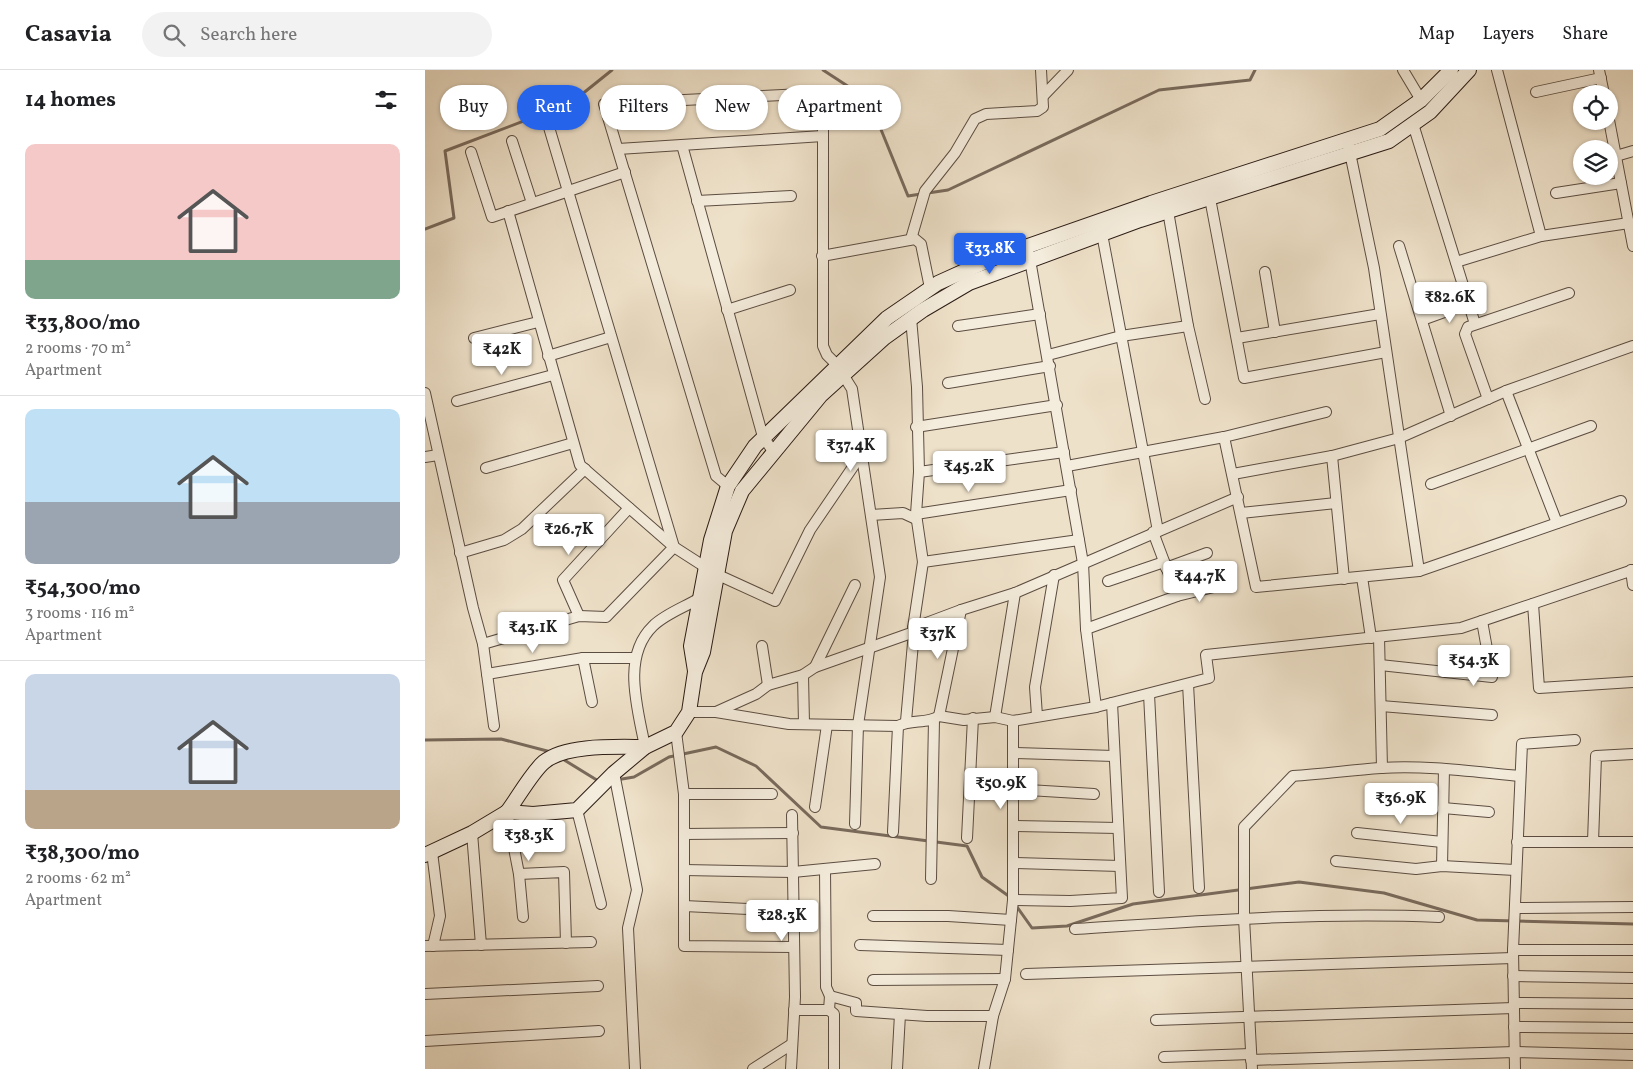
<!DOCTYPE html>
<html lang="en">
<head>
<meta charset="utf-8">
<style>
	:root { --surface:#fff; --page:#f2f2f2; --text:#202124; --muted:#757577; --line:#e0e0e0; --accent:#2563eb }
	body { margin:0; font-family:Vollkorn,serif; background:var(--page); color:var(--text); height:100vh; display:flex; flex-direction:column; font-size:19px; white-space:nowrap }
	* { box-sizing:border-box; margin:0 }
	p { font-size:16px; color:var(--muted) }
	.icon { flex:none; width:28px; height:28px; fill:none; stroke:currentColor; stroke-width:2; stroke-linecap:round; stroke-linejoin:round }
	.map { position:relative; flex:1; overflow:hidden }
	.details { display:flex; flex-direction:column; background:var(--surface); width:425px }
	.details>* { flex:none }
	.hud { position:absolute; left:15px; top:15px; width:475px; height:45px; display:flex; gap:10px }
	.tools { position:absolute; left:1148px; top:15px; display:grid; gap:10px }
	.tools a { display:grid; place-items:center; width:45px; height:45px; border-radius:50%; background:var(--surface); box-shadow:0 1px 4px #0004; font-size:25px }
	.price { position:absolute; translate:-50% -42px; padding:0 11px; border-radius:5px; background:#fff; color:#222; font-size:16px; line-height:32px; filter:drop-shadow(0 1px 2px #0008) }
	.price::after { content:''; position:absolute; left:50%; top:30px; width:15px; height:11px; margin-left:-8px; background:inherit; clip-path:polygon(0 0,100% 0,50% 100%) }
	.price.selected { background:var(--accent); color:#fff }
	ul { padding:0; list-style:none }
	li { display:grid; align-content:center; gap:10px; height:265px; padding:0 25px }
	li+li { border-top:1px solid var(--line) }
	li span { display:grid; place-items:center; height:155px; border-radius:10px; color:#555 }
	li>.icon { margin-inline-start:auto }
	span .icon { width:90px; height:90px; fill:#fffc; stroke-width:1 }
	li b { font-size:21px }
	h2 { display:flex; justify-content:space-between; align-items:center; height:60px; padding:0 25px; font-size:21px }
	.tag { padding:0 18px; border-radius:22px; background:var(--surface); box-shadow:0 1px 4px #0004; font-size:18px; line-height:45px }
	.tag.selected { background:var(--accent); color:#fff }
	header { display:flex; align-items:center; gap:30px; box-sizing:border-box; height:70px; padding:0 25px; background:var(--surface); border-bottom:1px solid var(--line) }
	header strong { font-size:24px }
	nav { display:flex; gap:28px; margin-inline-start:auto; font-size:18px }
	.search { width:350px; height:45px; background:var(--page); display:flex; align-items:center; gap:12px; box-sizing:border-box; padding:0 18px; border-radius:28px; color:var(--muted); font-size:19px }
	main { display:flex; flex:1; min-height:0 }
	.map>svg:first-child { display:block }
</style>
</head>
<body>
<header>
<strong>Casavia</strong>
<div class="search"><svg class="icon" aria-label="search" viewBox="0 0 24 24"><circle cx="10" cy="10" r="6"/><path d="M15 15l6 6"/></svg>Search here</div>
<nav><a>Map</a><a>Layers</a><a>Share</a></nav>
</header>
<main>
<section class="details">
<h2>14 homes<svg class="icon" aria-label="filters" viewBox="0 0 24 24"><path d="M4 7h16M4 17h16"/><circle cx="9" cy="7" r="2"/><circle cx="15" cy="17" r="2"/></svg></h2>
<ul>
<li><span style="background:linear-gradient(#f6c9c9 75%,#7fa58c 0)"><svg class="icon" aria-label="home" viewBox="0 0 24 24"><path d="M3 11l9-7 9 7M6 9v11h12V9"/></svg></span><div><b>₹33,800/mo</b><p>2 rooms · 70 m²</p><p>Apartment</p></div></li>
<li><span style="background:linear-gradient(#bfe0f5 60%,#9aa5b1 0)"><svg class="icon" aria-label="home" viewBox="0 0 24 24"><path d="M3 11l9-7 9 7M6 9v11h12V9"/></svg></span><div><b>₹54,300/mo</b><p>3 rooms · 116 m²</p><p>Apartment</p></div></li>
<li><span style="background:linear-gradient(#c9d6e8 75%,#b9a48a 0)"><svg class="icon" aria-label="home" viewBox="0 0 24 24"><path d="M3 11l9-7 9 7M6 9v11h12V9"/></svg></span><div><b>₹38,300/mo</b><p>2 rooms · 62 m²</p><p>Apartment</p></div></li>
</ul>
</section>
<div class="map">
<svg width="1208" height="999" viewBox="0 0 1208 999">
	<rect width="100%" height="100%" fill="#eee1c9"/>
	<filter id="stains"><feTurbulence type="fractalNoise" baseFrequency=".004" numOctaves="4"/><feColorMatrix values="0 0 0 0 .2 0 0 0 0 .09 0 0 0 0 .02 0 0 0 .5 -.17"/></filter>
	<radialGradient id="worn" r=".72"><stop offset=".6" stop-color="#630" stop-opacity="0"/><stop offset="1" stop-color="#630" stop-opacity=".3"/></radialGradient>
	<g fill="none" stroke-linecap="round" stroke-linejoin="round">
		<!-- stream -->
		<g stroke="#796a5c" stroke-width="3">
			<path d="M398 0 444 30 483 126 496 124"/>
			<path d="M503 123 523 120 734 20 825 10 830 0"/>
			<path d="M0 159 29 148 20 81 146 33 187 0"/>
			<path d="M0 670 76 669 126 682"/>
			<path d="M136 688 175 712"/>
			<path d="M191 710 209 707 244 687 291 677 331 696 396 757 542 776 557 807 585 827"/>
			<path d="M590 834 607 858 642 856 708 834 874 812 959 823 1052 850 1208 854"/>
		</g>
		<!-- street casing -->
		<g stroke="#5c4d42" stroke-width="12">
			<g id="street">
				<path d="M978 0 996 30"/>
				<path d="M1174 0 1179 24"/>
				<path d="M1111 22 1176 8"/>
				<path d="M618 26 643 0"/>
				<path d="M1184 50 1208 176"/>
				<path d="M988 54 1050 254"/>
				<path d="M87 71 107 133"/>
				<path d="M257 75 338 367 348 381"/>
				<path d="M924 78 949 198 994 501"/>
				<path d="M193 79 398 66"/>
				<path d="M46 82 67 147 200 102"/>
				<path d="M1191 86 1208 81"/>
				<path d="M784 123 819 308 961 282"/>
				<path d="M1131 123 1196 113"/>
				<path d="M272 131 366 126"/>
				<path d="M83 141 155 395 249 477 291 504 350 531 385 460 436 385"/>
				<path d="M743 141 763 256 780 329"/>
				<path d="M677 164 733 461"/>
				<path d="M1116 166 1204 153"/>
				<path d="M486 169 500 121 530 83 550 49 561 44 612 41 618 37 616 0"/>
				<path d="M974 176 1026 346"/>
				<path d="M604 184 658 493 661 559 671 637"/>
				<path d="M397 186 490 169 496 174 505 218"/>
				<path d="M1031 192 1116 166 1072 0"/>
				<path d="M840 202 850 262"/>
				<path d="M302 240 365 220"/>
				<path d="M486 248 492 317 494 402 639 382"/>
				<path d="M997 250 1044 233"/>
				<path d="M533 256 615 244"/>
				<path d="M49 268 113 252"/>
				<path d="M812 268 955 244"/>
				<path d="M623 285 696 266 763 256"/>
				<path d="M123 286 186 267"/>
				<path d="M523 313 625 296"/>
				<path d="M1081 321 1132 453"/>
				<path d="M0 323 48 538 58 574 69 656"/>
				<path d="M1063 329 1040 264 1043 257 1144 223"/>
				<path d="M32 331 128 305"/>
				<path d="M491 357 632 335"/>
				<path d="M799 367 831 517 994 501 1196 431"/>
				<path d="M907 386 919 509"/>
				<path d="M0 387 13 385"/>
				<path d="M642 396 799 367 901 342"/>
				<path d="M61 398 148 373"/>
				<path d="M494 402 491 444 498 492"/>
				<path d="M808 404 907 386 974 368 1081 321 1208 276"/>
				<path d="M1006 414 1166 356"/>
				<path d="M303 416 291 406 179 34 398 23V276L402 285 412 295 427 319 455 507 433 655 430 754"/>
				<path d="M816 443 911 433"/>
				<path d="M446 445 478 443 491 449V444L646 420"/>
				<path d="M35 483 79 470 97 459 160 399"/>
				<path d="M741 498 782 483"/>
				<path d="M1206 500 1208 515"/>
				<path d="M937 507 946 568"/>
				<path d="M683 511 739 492"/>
				<path d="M752 526 793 516"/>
				<path d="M1108 534 1114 618 1208 612"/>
				<path d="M154 546 138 510 204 438"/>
				<path d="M488 558 498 492 654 470"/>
				<path d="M661 559 752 526 728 462"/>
				<path d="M954 567 957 698"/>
				<path d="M58 574 154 546 181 547 249 477 123 54"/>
				<path d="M337 576 343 615"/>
				<path d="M955 595 1067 607 1057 551"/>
				<path d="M390 597 430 515"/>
				<path d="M62 604 158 588"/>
				<path d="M378 605 379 654"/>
				<path d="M763 614 774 818"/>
				<path d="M724 624 734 822"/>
				<path d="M167 632 158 588H210"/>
				<path d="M956 636 1067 645"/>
				<path d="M264 642H291L331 624 343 615 378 605 390 597 489 562 488 558 536 540 590 523 813 427"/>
				<path d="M291 642 364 654 473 656C486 649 503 654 514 646L539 650 570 647 588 651 671 637 784 608 781 585 1036 558 1208 500"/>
				<path d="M514 646 536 540"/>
				<path d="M612 646 610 617 629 505"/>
				<path d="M570 647 590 523"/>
				<path d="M481 651 489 562"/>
				<path d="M251 662 259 724V876L369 877"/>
				<path d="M220 677C213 639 196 587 228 556 240 544 260 537 275 528"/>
				<path d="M588 683 689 686"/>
				<path d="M189 703 212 820 203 858 210 999"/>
				<path d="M588 719 669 724"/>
				<path d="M259 724H347"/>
				<path d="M390 737 402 655"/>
				<path d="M1018 738 1064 742"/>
				<path d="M152 740 176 834"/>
				<path d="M82 742 94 804 98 847"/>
				<path d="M588 756 693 758"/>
				<path d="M468 762 473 656"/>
				<path d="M47 763 56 875"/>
				<path d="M932 763 1017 772"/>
				<path d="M259 764 368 763"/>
				<path d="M542 768 548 648"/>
				<path d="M1092 772H1208"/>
				<path d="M1168 772 1171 686 1208 684"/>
				<path d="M7 782 15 846 8 876"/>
				<path d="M911 791 991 799 1017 796 1090 800"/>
				<path d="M589 793 695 796"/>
				<path d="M1017 796 1019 699"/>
				<path d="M400 799 401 917 405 926"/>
				<path d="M259 800 368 802 450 794"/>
				<path d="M94 804 139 802 141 873"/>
				<path d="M506 809 509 650"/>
				<path d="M588 830 645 831 697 828 687 633"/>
				<path d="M259 836 369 841"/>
				<path d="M1090 838 1208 837"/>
				<path d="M448 846H523L586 850"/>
				<path d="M650 859C771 851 893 842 1014 847"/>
				<path d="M435 875 583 880"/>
				<path d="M0 876 166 872"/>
				<path d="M1088 880H1208"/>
				<path d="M601 904 1088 888"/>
				<path d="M1088 906 1208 908"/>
				<path d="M448 910 580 909"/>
				<path d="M0 924 173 916"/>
				<path d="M1089 933 1208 934"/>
				<path d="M369 940H404L405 926 431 933V941L502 946H568"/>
				<path d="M404 940 409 944V999"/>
				<path d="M731 950 1089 938"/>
				<path d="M1089 957 1208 958"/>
				<path d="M0 971 174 961"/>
				<path d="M739 987 826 984"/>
				<path d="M826 990 1090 982 1208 985"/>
				<path d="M328 999 367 974"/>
				<path d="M366 999 370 927 367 745"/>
				<path d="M472 999 475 944"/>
				<path d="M559 999 568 946 580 909 588 830V651"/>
				<path d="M827 999 819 848V757L868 706C898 704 927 700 956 698 1002 695 1050 702 1095 706"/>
				<path d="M1090 999 1088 880 1097 674 1150 670"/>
			</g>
		</g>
		<!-- secondary casing -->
		<g stroke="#2c1c15" stroke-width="16">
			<g id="secondary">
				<path d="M270 601 266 576 286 470 303 416 330 376 462 248 513 213 566 189 726 133 955 59 996 30 1026 0"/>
				<path d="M82 742C92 729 107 702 119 692 141 674 193 677 220 677"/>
				<path d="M0 785 47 763 82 742 108 744 152 740 189 703 220 677 251 662 264 642 270 602 278 582 300 461 317 421 396 325 459 268 498 240 544 213 715 150 964 71 1005 42 1044 0"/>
			</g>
		</g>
		<!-- street -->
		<use href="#street" stroke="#f4ecdc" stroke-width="10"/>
		<!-- secondary -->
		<use href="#secondary" stroke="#f4ecdc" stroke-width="14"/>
	</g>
	<rect width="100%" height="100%" filter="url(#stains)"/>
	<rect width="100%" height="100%" fill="url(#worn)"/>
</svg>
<div class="tools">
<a><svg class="icon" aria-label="locate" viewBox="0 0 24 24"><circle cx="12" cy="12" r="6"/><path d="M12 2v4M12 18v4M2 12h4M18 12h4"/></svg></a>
<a><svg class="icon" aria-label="layers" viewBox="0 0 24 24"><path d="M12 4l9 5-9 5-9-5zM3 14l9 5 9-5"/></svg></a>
</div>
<b class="price selected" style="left:565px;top:205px">₹33.8K</b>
<b class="price" style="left:1025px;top:254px">₹82.6K</b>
<b class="price" style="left:77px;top:306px">₹42K</b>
<b class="price" style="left:426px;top:402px">₹37.4K</b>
<b class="price" style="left:544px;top:423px">₹45.2K</b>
<b class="price" style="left:144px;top:486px">₹26.7K</b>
<b class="price" style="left:775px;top:533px">₹44.7K</b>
<b class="price" style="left:108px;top:584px">₹43.1K</b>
<b class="price" style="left:513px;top:590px">₹37K</b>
<b class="price" style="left:1049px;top:617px">₹54.3K</b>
<b class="price" style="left:576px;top:740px">₹50.9K</b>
<b class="price" style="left:976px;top:755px">₹36.9K</b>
<b class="price" style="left:104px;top:792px">₹38.3K</b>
<b class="price" style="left:357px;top:872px">₹28.3K</b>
<div class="hud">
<a class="tag">Buy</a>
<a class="tag selected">Rent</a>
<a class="tag">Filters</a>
<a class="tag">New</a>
<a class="tag">Apartment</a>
</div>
</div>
</main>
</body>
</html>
